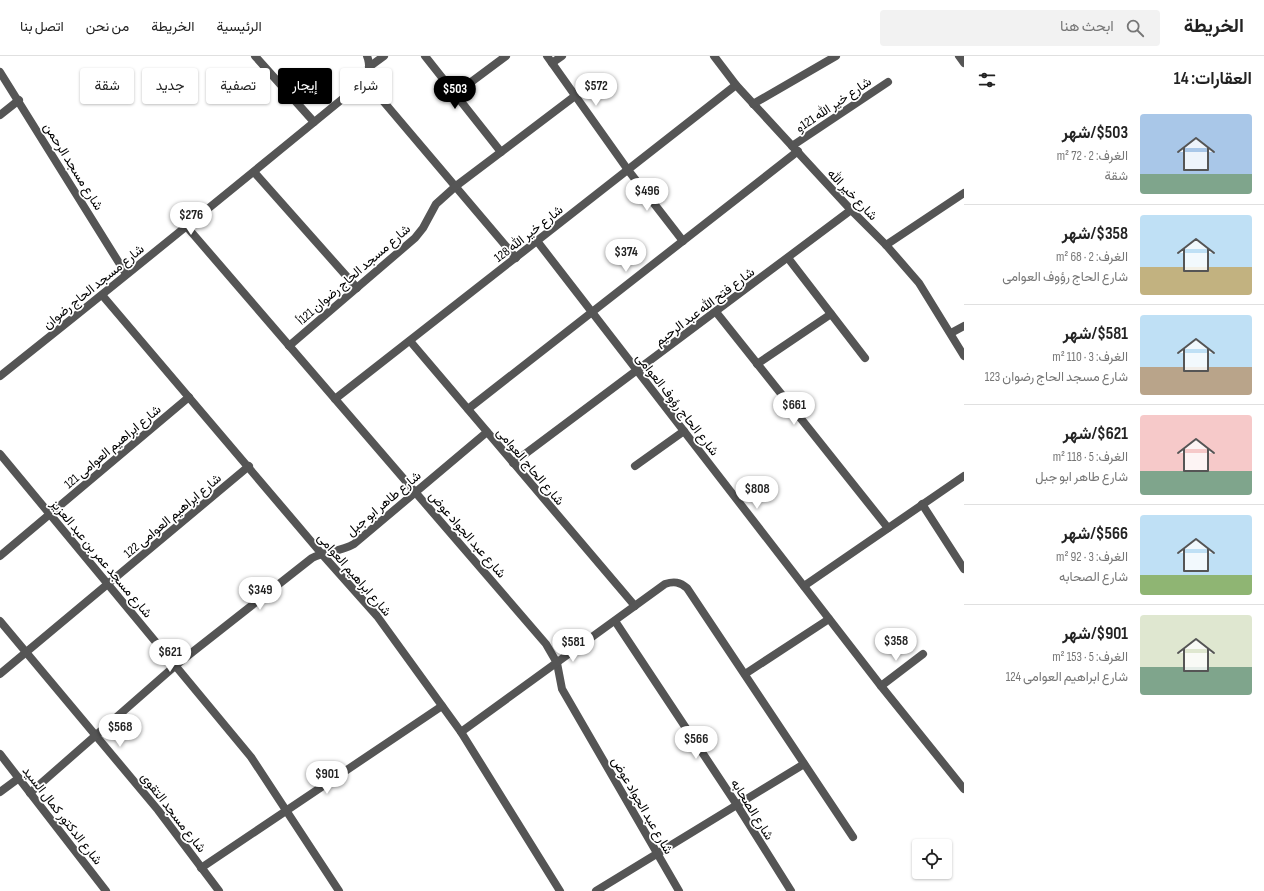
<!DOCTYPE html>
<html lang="ar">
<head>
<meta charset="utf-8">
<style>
	:root { --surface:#fff; --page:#f2f2f2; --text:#222; --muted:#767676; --line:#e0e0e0; --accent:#000 }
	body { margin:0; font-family:"Sofia Sans Condensed",Vazirmatn,sans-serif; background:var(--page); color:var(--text); direction:rtl; height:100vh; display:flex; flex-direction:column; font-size:15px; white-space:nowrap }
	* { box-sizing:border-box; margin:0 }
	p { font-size:13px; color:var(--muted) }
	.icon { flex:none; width:22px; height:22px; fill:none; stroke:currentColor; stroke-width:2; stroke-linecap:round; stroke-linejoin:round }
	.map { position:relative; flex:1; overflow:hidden; direction:ltr }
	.details { display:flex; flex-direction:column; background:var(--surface); width:300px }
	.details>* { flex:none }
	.hud { position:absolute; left:12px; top:12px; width:380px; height:36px; direction:rtl; display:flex; gap:8px }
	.buttons { position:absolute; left:912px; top:783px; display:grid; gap:8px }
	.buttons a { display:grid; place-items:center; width:40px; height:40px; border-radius:4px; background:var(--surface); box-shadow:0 1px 3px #0004; font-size:20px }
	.price { position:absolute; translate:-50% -34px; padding:0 9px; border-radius:14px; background:#fff; color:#222; font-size:13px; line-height:26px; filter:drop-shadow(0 1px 2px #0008) }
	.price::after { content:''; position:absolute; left:50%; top:24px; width:12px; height:9px; margin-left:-6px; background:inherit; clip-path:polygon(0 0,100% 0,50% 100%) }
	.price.current { background:var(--accent); color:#fff }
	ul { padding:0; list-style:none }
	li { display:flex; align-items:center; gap:12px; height:100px; padding:0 12px }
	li+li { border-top:1px solid var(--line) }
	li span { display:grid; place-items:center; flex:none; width:112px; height:80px; border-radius:4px; color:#555 }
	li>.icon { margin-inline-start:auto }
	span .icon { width:48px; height:48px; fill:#fffc; stroke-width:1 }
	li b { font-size:17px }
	h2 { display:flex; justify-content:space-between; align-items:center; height:48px; padding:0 12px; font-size:17px }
	.chip { padding:0 14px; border-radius:4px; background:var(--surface); box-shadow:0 1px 3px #0004; font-size:14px; line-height:36px }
	.chip.current { background:var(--accent); color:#fff }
	header { display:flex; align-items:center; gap:24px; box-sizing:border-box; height:56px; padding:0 20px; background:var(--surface); border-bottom:1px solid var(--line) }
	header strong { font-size:19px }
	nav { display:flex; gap:22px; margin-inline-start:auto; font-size:14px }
	.search { width:280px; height:36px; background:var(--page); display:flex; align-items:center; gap:10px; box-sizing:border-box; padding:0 14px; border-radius:4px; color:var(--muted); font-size:15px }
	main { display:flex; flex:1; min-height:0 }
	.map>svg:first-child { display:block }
</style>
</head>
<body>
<header>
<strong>الخريطة</strong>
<div class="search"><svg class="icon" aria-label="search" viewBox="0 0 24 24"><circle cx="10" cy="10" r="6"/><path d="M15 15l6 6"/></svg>ابحث هنا</div>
<nav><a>الرئيسية</a><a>الخريطة</a><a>من نحن</a><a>اتصل بنا</a></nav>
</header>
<main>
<section class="details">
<h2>العقارات: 14<svg class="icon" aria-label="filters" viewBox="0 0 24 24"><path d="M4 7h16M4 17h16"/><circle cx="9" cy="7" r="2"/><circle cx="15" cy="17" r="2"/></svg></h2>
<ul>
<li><span style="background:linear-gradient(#a9c7e8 75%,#7fa58c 0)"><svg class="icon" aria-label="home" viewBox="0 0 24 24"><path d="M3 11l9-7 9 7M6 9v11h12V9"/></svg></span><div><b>$503/شهر</b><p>الغرف: 2 · 72 m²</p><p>شقة</p></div></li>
<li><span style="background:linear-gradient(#bfe0f5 65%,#c2b280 0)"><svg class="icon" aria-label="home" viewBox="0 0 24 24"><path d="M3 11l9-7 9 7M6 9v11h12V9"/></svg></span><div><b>$358/شهر</b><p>الغرف: 2 · 68 m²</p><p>شارع الحاج رؤوف العوامى</p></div></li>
<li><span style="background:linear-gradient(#bfe0f5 65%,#b9a48a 0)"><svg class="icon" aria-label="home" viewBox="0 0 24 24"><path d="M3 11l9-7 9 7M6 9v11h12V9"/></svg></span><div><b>$581/شهر</b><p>الغرف: 3 · 110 m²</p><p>شارع مسجد الحاج رضوان 123</p></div></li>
<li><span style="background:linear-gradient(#f6c9c9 70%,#7fa58c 0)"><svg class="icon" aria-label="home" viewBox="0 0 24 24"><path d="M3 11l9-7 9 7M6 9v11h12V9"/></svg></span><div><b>$621/شهر</b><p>الغرف: 5 · 118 m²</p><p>شارع طاهر ابو جبل</p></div></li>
<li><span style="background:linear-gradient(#bfe0f5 75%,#8fb573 0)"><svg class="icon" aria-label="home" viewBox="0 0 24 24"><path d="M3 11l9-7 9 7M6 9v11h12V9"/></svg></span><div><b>$566/شهر</b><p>الغرف: 3 · 92 m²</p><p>شارع الصحابه</p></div></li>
<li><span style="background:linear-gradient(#dfe7d0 65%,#7fa58c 0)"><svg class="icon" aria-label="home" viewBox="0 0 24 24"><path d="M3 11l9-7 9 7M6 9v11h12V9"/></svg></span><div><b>$901/شهر</b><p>الغرف: 5 · 153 m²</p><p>شارع ابراهيم العوامى 124</p></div></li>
</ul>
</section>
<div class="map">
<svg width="964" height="835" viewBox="0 0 964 835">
	<rect width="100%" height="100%" fill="#fff"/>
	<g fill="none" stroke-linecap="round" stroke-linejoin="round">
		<!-- street -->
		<g stroke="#555" stroke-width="8">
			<path d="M255 0 314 66"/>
			<path d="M367 0C372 11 366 21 372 32L516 202"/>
			<path d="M425 0 501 96"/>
			<path d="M547 0 628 114 683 185"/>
			<path d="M714 0 736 29 851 154 886 189 919 227 964 300"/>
			<path d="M959 0 964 7"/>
			<path d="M552 7 562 0"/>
			<path d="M369 11 384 0"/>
			<path d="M0 16 126 218"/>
			<path d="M455 38 506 0"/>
			<path d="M753 48 836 0"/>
			<path d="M0 59 19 44"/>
			<path d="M792 90 888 26"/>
			<path d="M254 116 357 232"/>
			<path d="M187 171 546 588 557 607 562 633 679 835"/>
			<path d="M537 185 881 630 964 733"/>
			<path d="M886 189 964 137"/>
			<path d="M788 202 865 302"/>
			<path d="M102 239 321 497 377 560 461 676 560 835"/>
			<path d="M716 256 888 472"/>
			<path d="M951 277 964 270"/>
			<path d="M410 285 635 550"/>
			<path d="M289 290 415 182 423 172 436 148 456 130 575 40"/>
			<path d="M757 308 831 258"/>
			<path d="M0 320C124 222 246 122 368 22"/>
			<path d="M335 343 736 29"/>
			<path d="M468 353 798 95"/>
			<path d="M0 398 251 701 339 835"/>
			<path d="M513 407 851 154"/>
			<path d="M635 410 684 375"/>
			<path d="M922 448 964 513"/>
			<path d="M0 500 189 341"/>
			<path d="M804 530 964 420"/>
			<path d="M0 565 158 754 219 835"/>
			<path d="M615 565 737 749 791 835"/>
			<path d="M0 618 249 410"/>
			<path d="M745 618 829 563"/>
			<path d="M881 630 923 598"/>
			<path d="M461 676 665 528C674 525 680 526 687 532L853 781"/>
			<path d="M0 698 106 835"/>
			<path d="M0 736 19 722"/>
			<path d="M30 737 176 609 312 502C325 495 340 496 354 488L487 376"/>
			<path d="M201 812 442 650"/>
			<path d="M596 835 804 708"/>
		</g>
	</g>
	<g text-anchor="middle" stroke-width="3.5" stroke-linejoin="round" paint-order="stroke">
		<!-- street labels -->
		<g font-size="13" fill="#000" stroke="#fff">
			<text transform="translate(833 48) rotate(-34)" y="5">شارع خير الله 121و</text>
			<text transform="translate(74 110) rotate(58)" y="5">شارع مسجد الرحمن</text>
			<text transform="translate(853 138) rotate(46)" y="5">شارع خير الله</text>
			<text transform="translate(528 177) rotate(-38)" y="5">شارع خير الله 128</text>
			<text transform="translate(353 218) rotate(-41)" y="5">شارع مسجد الحاج رضوان 121أ</text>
			<text transform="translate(93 230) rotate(-39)" y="5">شارع مسجد الحاج رضوان</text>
			<text transform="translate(704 250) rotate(-37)" y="5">شارع فتح الله عبد الرحيم</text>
			<text transform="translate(678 348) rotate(52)" y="5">شارع الحاج رؤوف العوامى</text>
			<text transform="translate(112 390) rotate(-40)" y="5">شارع ابراهيم العوامى 121</text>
			<text transform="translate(531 410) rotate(50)" y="5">شارع الحاج العوامى</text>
			<text transform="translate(383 447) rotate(-40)" y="5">شارع طاهر ابو جبل</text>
			<text transform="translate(172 459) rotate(-40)" y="5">شارع ابراهيم العوامى 122</text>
			<text transform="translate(468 478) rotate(49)" y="5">شارع عبد الجواد عوض</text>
			<text transform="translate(102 502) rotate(50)" y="5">شارع مسجد عمر بن عبد العزيز</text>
			<text transform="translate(355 518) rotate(49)" y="5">شارع ابراهيم العوامى</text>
			<text transform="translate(643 749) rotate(60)" y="5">شارع عبد الجواد عوض</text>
			<text transform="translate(753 753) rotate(58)" y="5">شارع الصحابه</text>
			<text transform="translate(174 756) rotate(52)" y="5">شارع مسجد التقوى</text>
			<text transform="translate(63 759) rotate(52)" y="5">شارع الدكتور كمال السيد</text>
		</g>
	</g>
</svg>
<div class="buttons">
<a><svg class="icon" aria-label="locate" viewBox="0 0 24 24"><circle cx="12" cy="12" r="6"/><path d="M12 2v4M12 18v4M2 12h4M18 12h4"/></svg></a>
</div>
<b class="price" style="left:596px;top:51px">$572</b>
<b class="price current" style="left:455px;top:54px">$503</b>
<b class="price" style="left:647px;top:156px">$496</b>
<b class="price" style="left:191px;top:180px">$276</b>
<b class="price" style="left:626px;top:217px">$374</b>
<b class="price" style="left:794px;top:370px">$661</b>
<b class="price" style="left:757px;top:454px">$808</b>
<b class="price" style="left:260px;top:555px">$349</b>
<b class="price" style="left:896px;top:606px">$358</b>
<b class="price" style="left:573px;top:607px">$581</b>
<b class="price" style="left:170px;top:617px">$621</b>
<b class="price" style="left:120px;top:692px">$568</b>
<b class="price" style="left:696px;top:704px">$566</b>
<b class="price" style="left:327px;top:739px">$901</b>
<div class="hud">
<a class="chip">شراء</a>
<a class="chip current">إيجار</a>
<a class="chip">تصفية</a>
<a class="chip">جديد</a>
<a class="chip">شقة</a>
</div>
</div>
</main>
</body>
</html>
